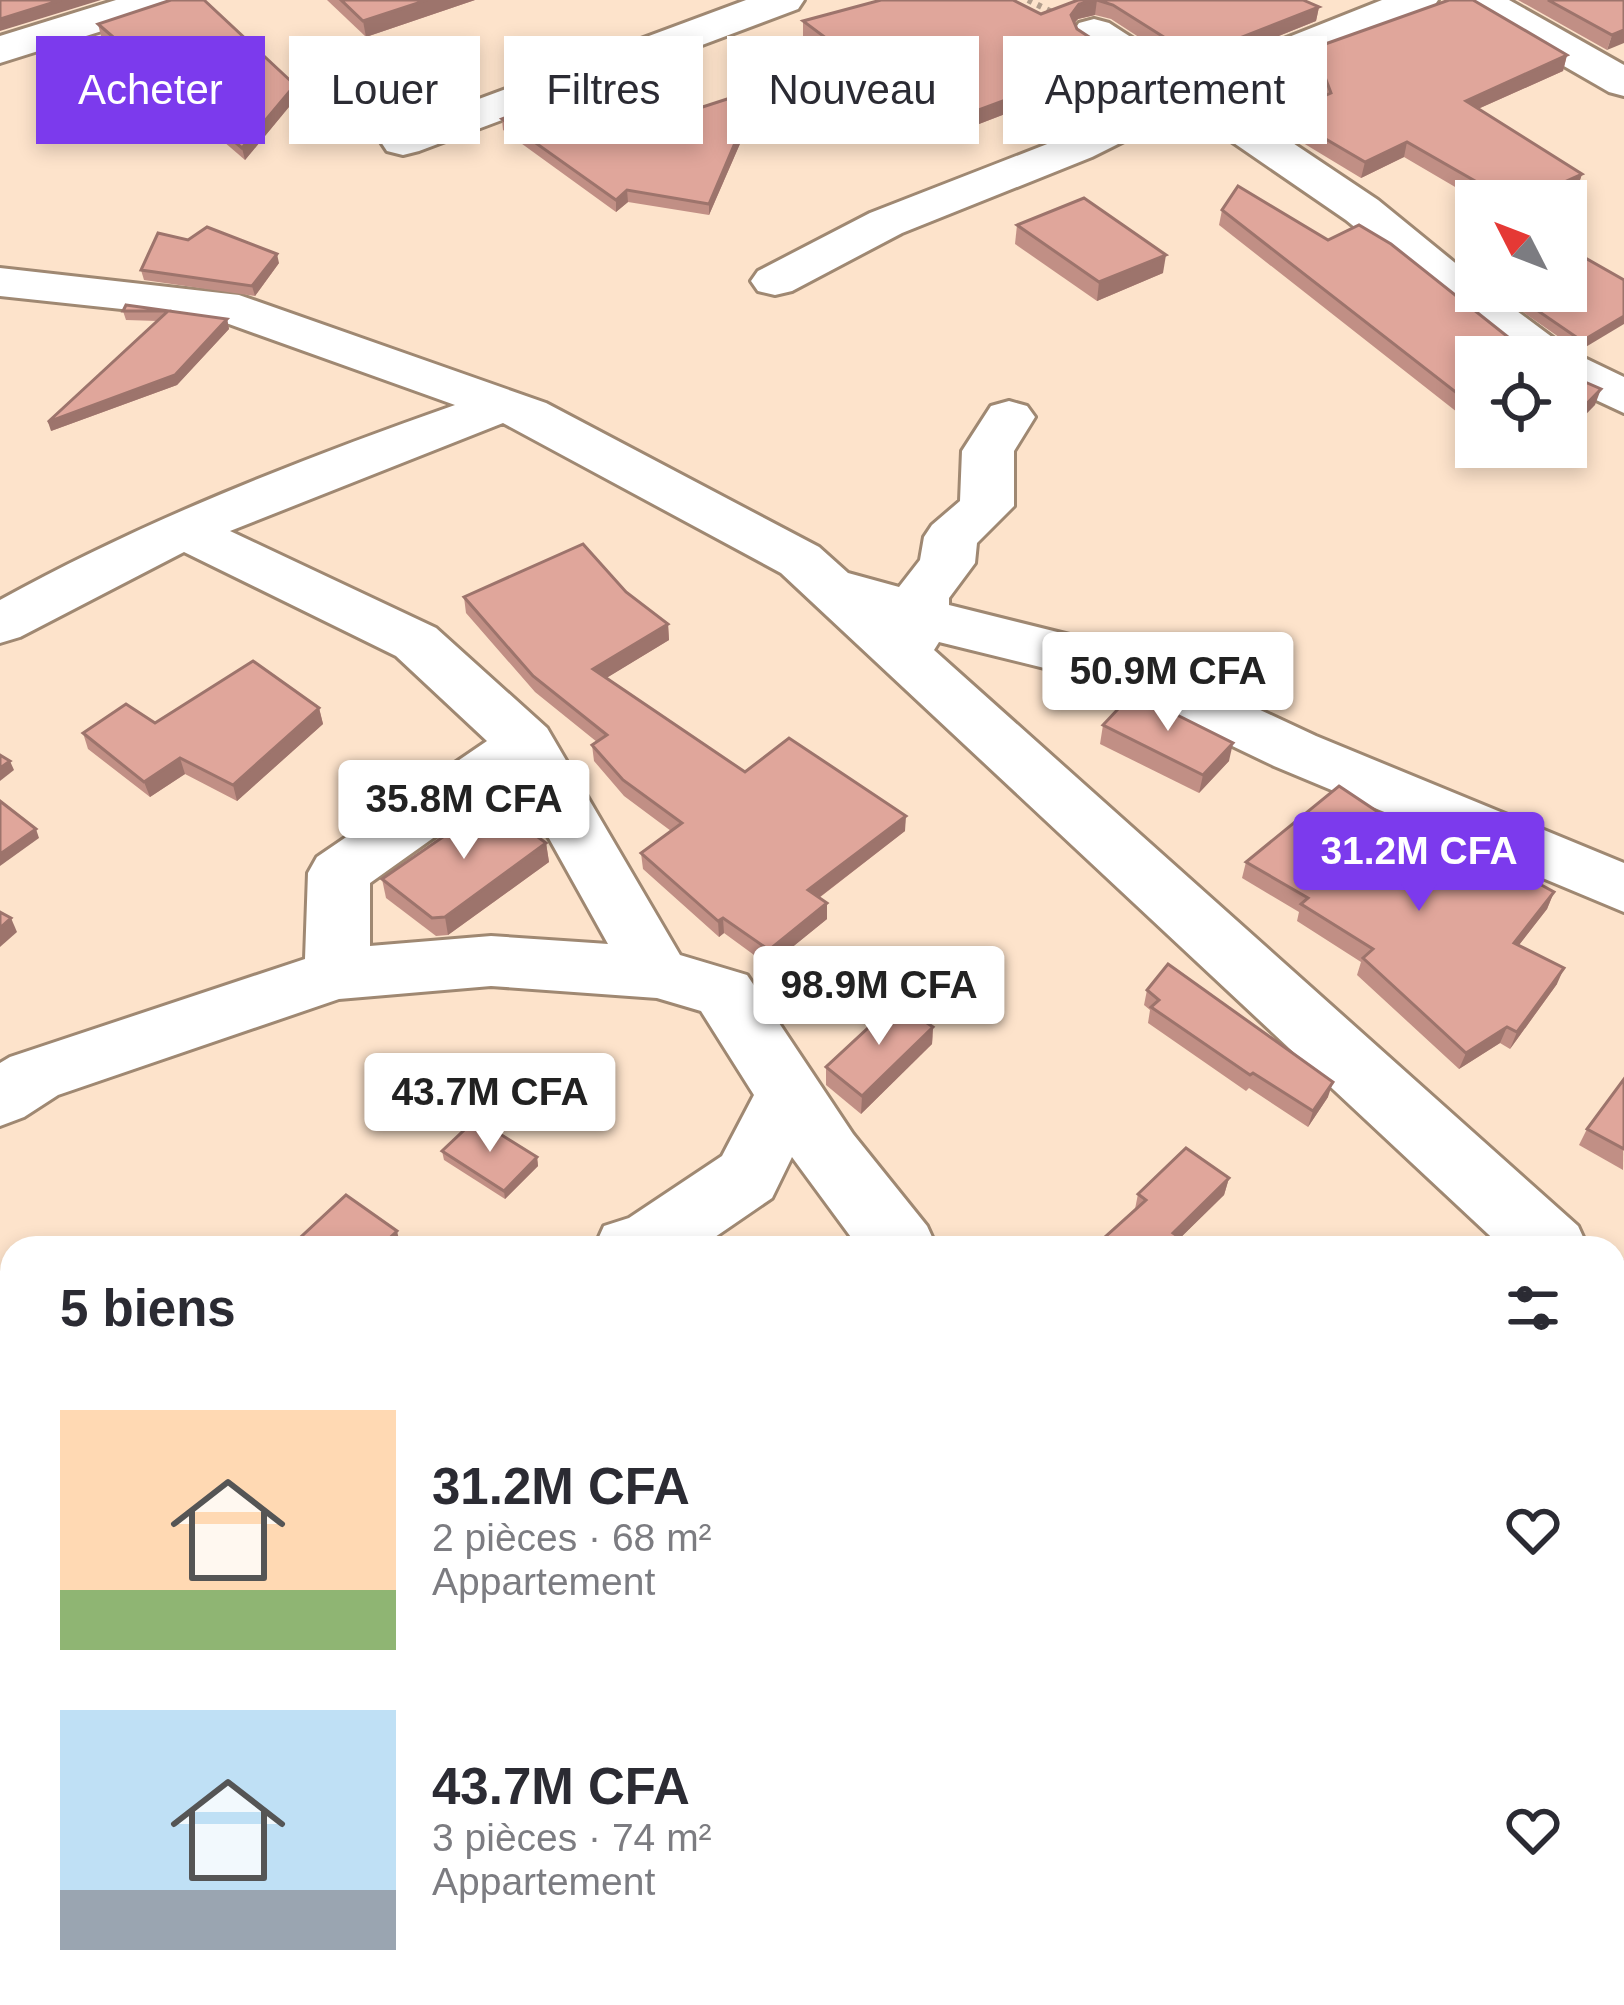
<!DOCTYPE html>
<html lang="fr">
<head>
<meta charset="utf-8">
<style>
	:root { --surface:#fff; --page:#f2f2f3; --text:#2b2b33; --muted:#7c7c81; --accent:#7c3aed }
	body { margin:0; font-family:Arial,sans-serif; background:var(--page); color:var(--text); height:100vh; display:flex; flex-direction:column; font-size:45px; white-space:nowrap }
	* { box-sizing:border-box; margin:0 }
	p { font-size:39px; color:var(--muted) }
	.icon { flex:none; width:66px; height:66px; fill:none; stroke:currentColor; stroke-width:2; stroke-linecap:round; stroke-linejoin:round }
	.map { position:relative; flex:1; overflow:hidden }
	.side { position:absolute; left:0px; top:1236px; width:1626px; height:771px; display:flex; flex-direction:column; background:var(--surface); border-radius:36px 36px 0 0; box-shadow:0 6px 18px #0003 }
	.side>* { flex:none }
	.hud { position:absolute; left:36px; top:36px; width:1554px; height:108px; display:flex; gap:24px }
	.needle { width:78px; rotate:312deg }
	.tools { position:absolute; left:1455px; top:180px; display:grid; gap:24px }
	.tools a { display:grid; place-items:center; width:132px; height:132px; border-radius:0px; background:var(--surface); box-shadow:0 6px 18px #0003; font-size:60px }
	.price { position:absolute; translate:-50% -102px; padding:0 27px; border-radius:12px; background:#fff; color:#222; font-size:39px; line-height:78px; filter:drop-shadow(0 3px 6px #0008) }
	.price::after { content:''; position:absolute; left:50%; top:72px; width:36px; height:27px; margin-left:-18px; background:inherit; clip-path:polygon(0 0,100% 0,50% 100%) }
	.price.selected { background:var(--accent); color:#fff }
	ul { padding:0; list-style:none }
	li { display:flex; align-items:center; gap:36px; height:300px; padding:0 60px }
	li span { display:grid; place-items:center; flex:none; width:336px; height:240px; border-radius:0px; color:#555 }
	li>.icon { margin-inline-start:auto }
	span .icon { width:144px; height:144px; fill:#fffc; stroke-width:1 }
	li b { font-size:51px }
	h2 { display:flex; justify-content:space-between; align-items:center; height:144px; padding:0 60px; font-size:51px }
	.pill { padding:0 42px; border-radius:0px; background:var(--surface); box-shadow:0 6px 18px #0003; font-size:42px; line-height:108px }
	.pill.selected { background:var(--accent); color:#fff }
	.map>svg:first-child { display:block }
</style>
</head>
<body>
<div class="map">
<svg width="1624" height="2005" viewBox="0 0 1624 2005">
	<rect width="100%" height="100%" fill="#fde3cb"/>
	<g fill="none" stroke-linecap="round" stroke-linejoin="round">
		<!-- minor casing -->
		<g stroke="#9f8872" stroke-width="6">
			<g id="minor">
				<path d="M116 0H178L172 9 0 63V36Z"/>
				<path d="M746 0H804L798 9 419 151 403 155 387 151 381 142 387 133Z"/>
				<path d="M1382 0H1438L1432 9 1221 95 1378 200 1476 280V291H1490L1572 352 1624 377V413L1566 386V357H1516L1507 351 1346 220 1186 110 1092 157 902 233 792 291 775 295 758 291 751 281 758 271 870 213 1060 139 1156 91 1079 41 1073 32 1079 23 1094 19 1109 23 1191 76Z"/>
				<path d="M1459 0H1509L1624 65V96L1609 92 1465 9Z"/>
				<path d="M0 268 239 295 546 403 819 547 848 573 899 587 920 560 924 537 932 525 960 501 962 451 991 406 1009 401 1027 406 1035 417 1014 451V506L977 543 975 563 949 598V605L1134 651 1316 736 1624 863V912L1274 766 1097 681 939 642 934 650 1578 1226 1588 1248H1503L781 573 503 423 230 531 436 628 547 728 680 955 747 975 853 1134 927 1226 937 1248H859L792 1157 772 1198 699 1248H594L604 1226 629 1218 722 1156 754 1095 701 1011 657 998 491 986 339 999 58 1095 24 1117 0 1126V1063L10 1057 305 959 308 873 317 857 487 741 396 656 184 552 20 637 0 643V600C145 520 299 460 455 405L215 319 0 296ZM516 779 608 944 491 936 370 946V883Z"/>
				<path d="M1614 1259 1624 1263V1330L1614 1326Z"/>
				<path d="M748 1995H844L840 2005H743Z"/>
				<path d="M1471 1995H1566L1571 2005H1475Z"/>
			</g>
		</g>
		<!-- path -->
		<path stroke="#b19d8c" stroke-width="6" stroke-dasharray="4.5 6" stroke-linecap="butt" d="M1028 0 1054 13"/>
		<!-- minor -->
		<use href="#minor" fill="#fff" fill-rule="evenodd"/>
	</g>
	<!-- wall -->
	<g fill="#c18f85">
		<path d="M327 0H475L366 37Z"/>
		<path d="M1078 0 1319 7 1316 21 1191 71 1111 19 1095 15 1078 19 1074 23 1077 29 1149 76 1147 90 1139 95 1131 88 1054 119 1031 104 940 139 803 36V21L1041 14Z"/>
		<path d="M1518 0H1624L1607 50Z"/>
		<path d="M171 2 298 96 245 160 101 36 98 24Z"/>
		<path d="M1314 48 1567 55 1563 71 1478 109 1582 174 1577 189 1552 201H1479L1404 157 1361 178 1280 129 1283 114 1323 96 1311 63Z"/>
		<path d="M759 100 709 215 628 202 616 212 503 130 502 119 574 107 681 114Z"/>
		<path d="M1222 210 1328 240 1518 345 1566 346 1563 357H1476V427L1219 225Z"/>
		<path d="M1017 225 1163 273 1097 301 1015 244Z"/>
		<path d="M188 240 279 263 255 296 144 280 141 270Z"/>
		<path d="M1624 280 1579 351 1493 291H1566Z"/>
		<path d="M126 305 227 319 229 329 177 385 51 431 158 321 126 320 123 311Z"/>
		<path d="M1528 447H1555L1547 455Z"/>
		<path d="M626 592 668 624 669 640 606 678 745 772 905 831 819 898 827 903V919L769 966 724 933 719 937 643 869 641 853 671 831 624 796 594 761 592 745 597 742 535 692 466 613 464 597Z"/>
		<path d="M319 708 323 724 237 801 185 774 150 797 88 749 83 733 155 723Z"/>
		<path d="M1103 725 1229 761 1199 793 1100 744Z"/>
		<path d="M1390 820 1498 875 1554 892 1547 909 1519 945 1557 984 1510 1049 1500 1043 1459 1069 1357 975 1361 962 1297 921 1299 912 1242 878 1246 862Z"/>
		<path d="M546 843 549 862 448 935 436 936 386 898 382 879Z"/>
		<path d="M1147 990 1328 1097 1308 1127 1249 1088 1246 1091 1148 1023 1150 1010 1144 1005Z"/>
		<path d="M933 1027 932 1044 861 1114 826 1085V1067Z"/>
		<path d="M1624 1079 1623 1170 1579 1145 1587 1129Z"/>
		<path d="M442 1151 537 1157 538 1166 505 1199 444 1160Z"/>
		<path d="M1229 1178 1224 1195 1180 1238 1194 1248H1102L1104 1238 1135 1209 1138 1194Z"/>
		<path d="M1589 1995H1608L1597 2004Z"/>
	</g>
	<!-- shaded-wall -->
	<g fill="#9d746c">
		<path d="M61 0H101L0 31V19Z"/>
		<path d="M427 0H475L366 37 363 21Z"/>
		<path d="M1097 0 1095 15 1078 19 1069 29 1071 15 1079 4Z"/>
		<path d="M1319 7 1316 21 1191 71 1194 56Z"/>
		<path d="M1624 30V43L1607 50 1612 35Z"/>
		<path d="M1567 55 1563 71 1462 116 1466 101Z"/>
		<path d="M1133 73 1131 88 1054 119 1056 104Z"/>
		<path d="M1149 76 1147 90 1139 95 1140 80Z"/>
		<path d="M295 85 298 96 245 160 242 148Z"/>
		<path d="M758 89 759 100 709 215V204Z"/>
		<path d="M1032 90 1031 104 940 139 941 124Z"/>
		<path d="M1407 142 1404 157 1361 178 1365 162Z"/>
		<path d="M1582 174 1577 189 1552 201H1522Z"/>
		<path d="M627 190 628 202 616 212V200Z"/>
		<path d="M277 254 279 263 255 296 252 286Z"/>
		<path d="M1166 255 1163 273 1097 301 1099 282Z"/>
		<path d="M1624 316V324L1579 351 1582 341Z"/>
		<path d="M227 319 229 329 177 385 51 431 48 422Z"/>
		<path d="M1601 389 1595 405 1566 435V425Z"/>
		<path d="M668 624 669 640 595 685 593 669Z"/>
		<path d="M319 708 323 724 237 801 233 785Z"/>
		<path d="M1233 743 1229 761 1199 793 1203 775Z"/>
		<path d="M180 758 185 774 150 797 144 782Z"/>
		<path d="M10 761 14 770 0 781V768Z"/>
		<path d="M906 816 905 831 808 906V890Z"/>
		<path d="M36 829 39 838 0 866V854Z"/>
		<path d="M546 843 549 862 448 935 445 917Z"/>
		<path d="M1554 892 1547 909 1508 959 1514 943Z"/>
		<path d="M827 903V919L769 966V950Z"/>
		<path d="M11 918 17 932 0 947V928Z"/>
		<path d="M723 918 724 933 719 937 718 921Z"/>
		<path d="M1564 968 1557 984 1510 1049 1517 1032Z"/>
		<path d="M933 1027 932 1044 861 1114 862 1096Z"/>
		<path d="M1507 1027 1500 1043 1459 1069 1466 1053Z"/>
		<path d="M1333 1082 1328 1097 1308 1127 1313 1111Z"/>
		<path d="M537 1157 538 1166 505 1199 504 1191Z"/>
		<path d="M1229 1178 1224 1195 1170 1248 1173 1233Z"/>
		<path d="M397 1231 401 1248H379Z"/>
		<path d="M12 1617V1650L0 1660V1627Z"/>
		<path d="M303 1995H320L311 2005H293Z"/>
	</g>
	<!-- building -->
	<g fill="#e0a69b" stroke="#9d746c" stroke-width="3">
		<path d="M0 0H61L0 19Z"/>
		<path d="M171 0H204L295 85 242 148 98 24Z"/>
		<path d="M341 0H427L363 21Z"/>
		<path d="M881 0H1013L1041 14 1078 0H1303L1319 7 1194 56 1113 5 1097 0 1079 4 1071 15 1077 29 1149 76 1140 80 1133 73 1056 104 1032 90 941 124 803 21Z"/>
		<path d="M1449 0H1473L1567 55 1466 101 1582 174 1522 201H1510L1407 142 1365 162 1283 114 1331 93 1314 48Z"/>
		<path d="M1548 0H1624V30L1612 35Z"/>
		<path d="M653 85 681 114 758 89 709 204 627 190 616 200 502 119 560 97 574 107Z"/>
		<path d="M1238 186 1328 240 1359 225 1391 244 1518 345 1566 346 1554 353 1560 357H1476V408L1222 210Z"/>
		<path d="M1084 198 1166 255 1099 282 1017 225Z"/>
		<path d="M207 227 277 254 252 286 141 270 158 233 188 240Z"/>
		<path d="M1566 247 1624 280V316L1582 341 1509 291H1566Z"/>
		<path d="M126 305 227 319 175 375 48 422 168 311H123Z"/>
		<path d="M1566 361 1569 375 1601 389 1566 425Z"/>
		<path d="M583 544 626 592 668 624 593 669 745 772 789 738 906 816 808 890 827 903 769 950 723 918 718 921 641 853 682 823 623 780 592 745 607 735 533 676 464 597Z"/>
		<path d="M253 661 319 708 233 785 180 758 144 782 83 733 126 704 155 723Z"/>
		<path d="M1133 693 1233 743 1203 775 1103 725Z"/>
		<path d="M0 755 10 761 0 768Z"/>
		<path d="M1339 786 1390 820 1395 815 1498 875 1507 866 1554 892 1514 943 1564 968 1517 1032 1507 1027 1466 1053 1363 958 1373 949 1301 904 1308 898 1246 862Z"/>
		<path d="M0 801 36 829 0 854Z"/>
		<path d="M492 803 546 843 445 917 432 918 382 879Z"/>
		<path d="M0 912 11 918 0 928Z"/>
		<path d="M1168 964 1333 1082 1313 1111 1253 1073 1250 1075 1151 1007 1159 1000 1147 990Z"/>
		<path d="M896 1002 933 1027 862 1096 826 1067Z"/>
		<path d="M1624 1079V1149L1587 1129Z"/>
		<path d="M476 1119 537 1157 504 1191 442 1151Z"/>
		<path d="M1186 1148 1229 1178 1173 1233 1194 1248H1117L1104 1238 1146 1200 1138 1194Z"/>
		<path d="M346 1195 397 1231 379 1248H289Z"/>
		<path d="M12 1494V1617L0 1627V1504Z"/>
		<path d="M1614 1852 1624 1863V1980L1614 1989Z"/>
		<path d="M231 1995H303L293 2005H242Z"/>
		<path d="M1154 1995H1273L1267 2005H1147Z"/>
	</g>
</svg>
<div class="tools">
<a><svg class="needle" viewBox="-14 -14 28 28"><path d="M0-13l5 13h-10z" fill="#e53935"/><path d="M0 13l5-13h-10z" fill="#7c7c81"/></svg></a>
<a><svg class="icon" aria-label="locate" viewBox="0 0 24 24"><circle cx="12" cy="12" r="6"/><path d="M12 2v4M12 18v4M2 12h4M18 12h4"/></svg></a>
</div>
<b class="price" style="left:1168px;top:734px">50.9M CFA</b>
<b class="price" style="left:464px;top:862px">35.8M CFA</b>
<b class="price selected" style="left:1419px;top:914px">31.2M CFA</b>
<b class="price" style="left:879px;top:1048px">98.9M CFA</b>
<b class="price" style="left:490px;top:1155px">43.7M CFA</b>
<div class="hud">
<a class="pill selected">Acheter</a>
<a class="pill">Louer</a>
<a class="pill">Filtres</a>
<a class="pill">Nouveau</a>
<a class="pill">Appartement</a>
</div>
<section class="side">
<h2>5 biens<svg class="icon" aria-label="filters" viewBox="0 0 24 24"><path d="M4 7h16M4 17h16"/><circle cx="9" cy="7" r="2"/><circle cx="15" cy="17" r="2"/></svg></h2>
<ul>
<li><span style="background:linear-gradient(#ffd9b3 75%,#8fb573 0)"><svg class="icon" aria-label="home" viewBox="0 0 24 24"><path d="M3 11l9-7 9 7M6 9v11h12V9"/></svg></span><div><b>31.2M CFA</b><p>2 pièces · 68 m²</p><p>Appartement</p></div><svg class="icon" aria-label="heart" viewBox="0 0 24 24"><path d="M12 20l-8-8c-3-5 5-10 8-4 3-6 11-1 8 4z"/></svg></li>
<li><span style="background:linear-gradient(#bfe0f5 75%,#9aa5b1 0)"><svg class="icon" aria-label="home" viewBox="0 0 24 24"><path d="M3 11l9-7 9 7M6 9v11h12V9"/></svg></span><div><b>43.7M CFA</b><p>3 pièces · 74 m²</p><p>Appartement</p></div><svg class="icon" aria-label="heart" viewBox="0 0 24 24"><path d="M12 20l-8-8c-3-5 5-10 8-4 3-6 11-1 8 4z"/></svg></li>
</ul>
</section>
</div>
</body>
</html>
